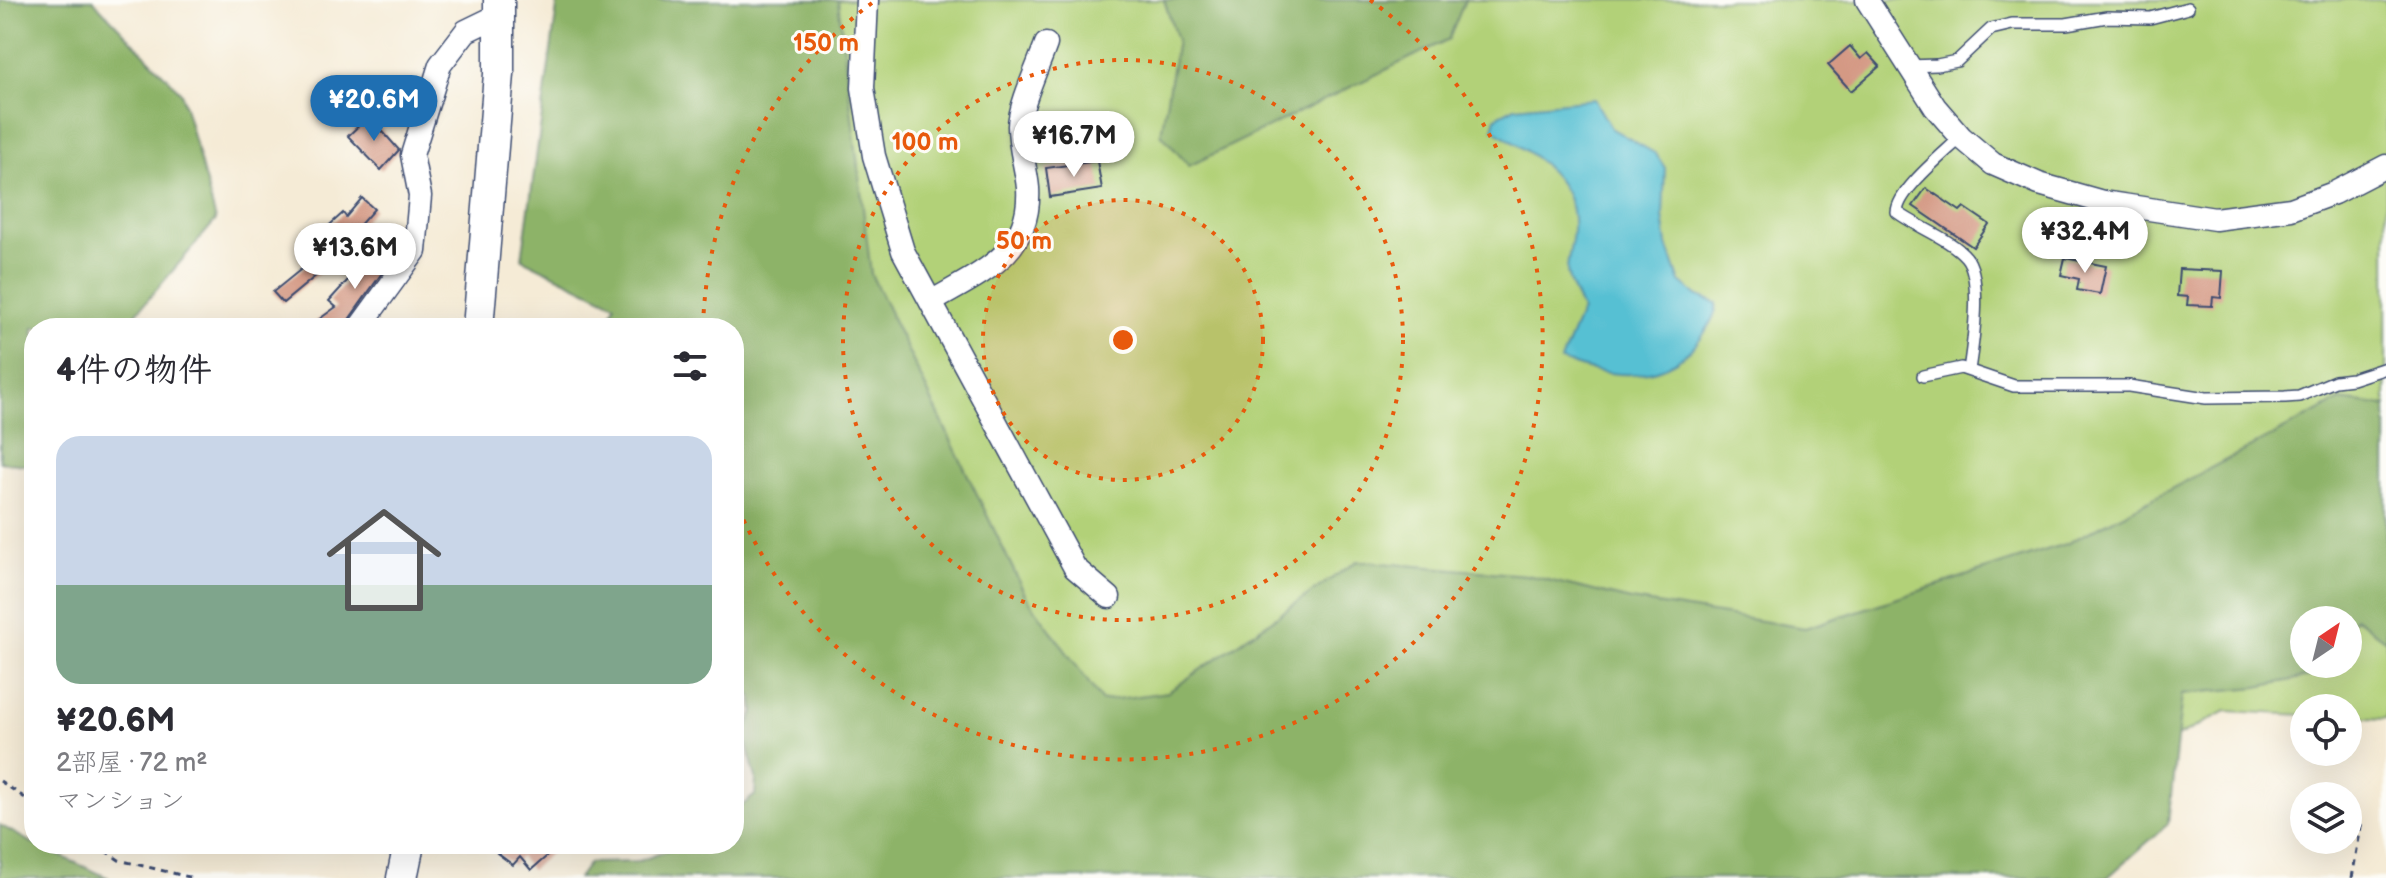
<!DOCTYPE html>
<html lang="ja">
<head>
<meta charset="utf-8">
<style>
	:root { --surface:#fff; --page:#f2f2f3; --text:#2b2b33; --muted:#7c7c81; --accent:#1f6fb2 }
	body { margin:0; font-family:"Balsamiq Sans","Klee One",sans-serif; background:var(--page); color:var(--text); height:100vh; display:flex; flex-direction:column; font-size:30px; white-space:nowrap }
	* { box-sizing:border-box; margin:0 }
	p { font-size:26px; color:var(--muted) }
	.icon { flex:none; width:44px; height:44px; fill:none; stroke:currentColor; stroke-width:2; stroke-linecap:round; stroke-linejoin:round }
	.map { position:relative; flex:1; overflow:hidden }
	.drawer { position:absolute; left:24px; top:318px; width:720px; height:536px; display:flex; flex-direction:column; background:var(--surface); border-radius:32px; box-shadow:0 8px 32px #0002 }
	.drawer>* { flex:none }
	.needle { width:52px; rotate:35deg }
	.controls { position:absolute; left:2290px; top:606px; display:grid; gap:16px }
	.controls a { display:grid; place-items:center; width:72px; height:72px; border-radius:50%; background:var(--surface); box-shadow:0 8px 32px #0002; font-size:40px }
	.price { position:absolute; translate:-50% -68px; padding:0 18px; border-radius:28px; background:#fff; color:#222; font-size:26px; line-height:52px; filter:drop-shadow(0 2px 4px #0008) }
	.price::after { content:''; position:absolute; left:50%; top:48px; width:24px; height:18px; margin-left:-12px; background:inherit; clip-path:polygon(0 0,100% 0,50% 100%) }
	.price.on { background:var(--accent); color:#fff }
	ul { padding:0; list-style:none }
	li { display:grid; align-content:center; gap:16px; height:424px; padding:0 32px }
	li span { display:grid; place-items:center; height:248px; border-radius:24px; color:#555 }
	li>.icon { margin-inline-start:auto }
	span .icon { width:144px; height:144px; fill:#fffc; stroke-width:1 }
	li b { font-size:34px }
	h2 { display:flex; justify-content:space-between; align-items:center; height:96px; padding:0 32px; font-size:34px }
	.map>svg:first-child { display:block }
</style>
</head>
<body>
<div class="map">
<svg width="2386" height="878" viewBox="0 0 2386 878">
	<rect width="100%" height="100%" fill="#fdfcf7"/>
	<filter id="ink" filterUnits="userSpaceOnUse"><feTurbulence type="fractalNoise" baseFrequency=".0125" numOctaves="2"/><feDisplacementMap in="SourceGraphic" scale="16" xChannelSelector="R" yChannelSelector="G"/><feConvolveMatrix kernelMatrix="1 2 1 2 8 2 1 2 1" color-interpolation-filters="sRGB"/></filter>
	<filter id="wash" filterUnits="userSpaceOnUse"><feTurbulence type="fractalNoise" baseFrequency=".006" numOctaves="4" result="noise"/><feDisplacementMap in="SourceGraphic" scale="32" xChannelSelector="R" yChannelSelector="G"/><feGaussianBlur stdDeviation="1.8" result="paint"/><feColorMatrix in="noise" values="0 0 0 0 0 0 0 0 0 0 0 0 0 0 0 0 0 1.4 0 .05"/><feComposite in="paint" operator="in"/></filter>
	<g filter="url(#wash)">
		<rect width="100%" height="100%" fill="#f5ebd6"/>
		<!-- green -->
		<path fill="#b2d178" stroke="#66806b" stroke-width="2" fill-rule="evenodd" d="M616 0H2386V719L2348 717V708H2304V715L2226 711 2120 767 1737 878 1045 781 734 328ZM2304 620H2348V664H2304Z"/>
		<!-- forest -->
		<g fill="#8db368" stroke="#547163" stroke-width="2">
			<path d="M0 0H93L181 92 216 220 124 328H34V466L0 462Z"/>
			<path d="M558 0H838L871 274 1026 596 1102 701 1168 692 1357 561 1527 575 1631 600 1805 628 2068 543 2340 400 2386 406V640L2355 618 2348 628V620H2304V664H2324L2316 675 2258 687 2182 694 2168 824 2107 878H578L589 863 636 862 687 844H734V812L755 795 756 778 744 734 754 712 752 696 734 684V328H607L615 304 522 259Z"/>
			<path d="M1164 0H1465L1449 39 1189 166 1161 134 1177 40Z"/>
			<path d="M0 825 34 844 109 878H0Z"/>
		</g>
		<!-- water -->
		<path fill="#57c0d3" stroke="#397898" stroke-width="2" d="M1594 99 1611 128 1656 154 1665 168 1663 216 1667 245 1680 282 1698 296 1717 303C1715 317 1711 324 1702 336 1668 385 1612 379 1561 361L1582 310C1577 298 1567 282 1567 269 1568 256 1572 244 1573 231 1577 178 1531 154 1493 129L1496 117 1515 107Z"/>
		<g id="blocks">
			<!-- building -->
			<g fill="#d49984">
				<path d="M1850 46 1861 59 1868 53 1880 66 1851 91 1828 65Z"/>
				<path d="M369 116 399 150 381 170 348 136Z"/>
				<path d="M1097 161 1102 189 1050 197 1046 168Z"/>
				<path d="M1926 188 1960 211 1964 207 1989 224 1973 247 1913 206Z"/>
				<path d="M362 198 374 209 357 228 364 236 283 303 273 292 315 258 309 252 316 245 312 241 343 213 346 217Z"/>
				<path d="M383 246 394 256 345 325 342 328H307L336 307 329 301 376 249 378 252Z"/>
				<path d="M2065 258 2106 266 2100 294 2077 290 2079 279 2061 275Z"/>
				<path d="M2179 269 2223 271 2221 298 2213 297 2212 306 2187 305 2188 297 2177 296Z"/>
				<path d="M504 844H561L531 870 520 857 513 865 497 853Z"/>
			</g>
		</g>
	</g>
	<g filter="url(#ink)">
		<use href="#blocks" fill-opacity="0" stroke="#3c4b70" stroke-width="2"/>
		<g fill="none" stroke-linecap="round" stroke-linejoin="round">
			<!-- lane casing -->
			<g stroke="#3c4b70" stroke-width="14">
				<g id="lane">
					<path d="M1909 66 1937 65 1957 61 1991 29 2012 24H2066L2107 17 2150 18 2188 8"/>
					<path d="M1961 137C1945 153 1898 190 1897 212 1917 227 1951 239 1966 257 1983 277 1973 344 1969 370"/>
					<path d="M1923 376 1961 368 2014 386H2129L2206 398 2285 397 2299 396 2335 381 2352 379 2386 368"/>
				</g>
			</g>
			<!-- street casing -->
			<g stroke="#3c4b70" stroke-width="25">
				<g id="street">
					<path d="M867 0 863 88 874 156 903 251 1075 568 1109 597"/>
					<path d="M1867 0 1935 107 1961 137 1993 164 2039 184 2103 202 2215 219 2291 209 2334 193 2386 166"/>
					<path d="M931 302C980 273 1032 254 1028 188 1026 167 1019 147 1019 126 1019 107 1039 64 1046 44"/>
					<path d="M359 328 415 251 420 196 412 155 440 65 466 31 499 15"/>
				</g>
			</g>
			<!-- secondary casing -->
			<g stroke="#3c4b70" stroke-width="33">
				<g id="secondary">
					<path d="M478 328 499 74V0"/>
					<path d="M402 878 409 844"/>
				</g>
			</g>
			<!-- path -->
			<g stroke="#3c4b70" stroke-width="3" stroke-dasharray="6 6" stroke-linecap="butt">
				<path d="M0 781 34 804"/>
				<path d="M95 844 119 860 193 878"/>
				<path d="M2352 878 2362 821"/>
			</g>
			<!-- lane -->
			<use href="#lane" stroke="#fff" stroke-width="11"/>
			<!-- street -->
			<use href="#street" stroke="#fff" stroke-width="22"/>
			<!-- secondary -->
			<use href="#secondary" stroke="#fff" stroke-width="30"/>
		</g>
	</g>
	<!-- distance rings -->
	<circle cx="1123" cy="340" r="140" fill="#e8590c" fill-opacity=".12"/>
	<g fill="none" stroke="#e8590c" stroke-width="4" stroke-dasharray="4 8">
		<circle cx="1123" cy="340" r="140"/>
		<circle cx="1123" cy="340" r="280"/>
		<path d="M703 325A420 420 0 0 1 876 0M1370 0A420 420 0 1 1 735 501"/>
	</g>
	<circle cx="1123" cy="340" r="12" fill="#e8590c" stroke="#fdfcf7" stroke-width="4"/>
	<g font-size="24" text-anchor="middle" font-weight="bold" fill="#e8590c" stroke="#fdfcf7" stroke-width="6" stroke-linejoin="round" paint-order="stroke">
		<text x="826" y="51">150 m</text>
		<text x="925" y="150">100 m</text>
		<text x="1024" y="249">50 m</text>
	</g>
</svg>
<div class="controls">
<a><svg class="needle" viewBox="-14 -14 28 28"><path d="M0-13l5 13h-10z" fill="#e53935"/><path d="M0 13l5-13h-10z" fill="#7c7c81"/></svg></a>
<a><svg class="icon" aria-label="locate" viewBox="0 0 24 24"><circle cx="12" cy="12" r="6"/><path d="M12 2v4M12 18v4M2 12h4M18 12h4"/></svg></a>
<a><svg class="icon" aria-label="layers" viewBox="0 0 24 24"><path d="M12 4l9 5-9 5-9-5zM3 14l9 5 9-5"/></svg></a>
</div>
<b class="price on" style="left:374px;top:143px">¥20.6M</b>
<b class="price" style="left:1074px;top:179px">¥16.7M</b>
<b class="price" style="left:2085px;top:275px">¥32.4M</b>
<b class="price" style="left:355px;top:291px">¥13.6M</b>
<section class="drawer">
<h2>4件の物件<svg class="icon" aria-label="filters" viewBox="0 0 24 24"><path d="M4 7h16M4 17h16"/><circle cx="9" cy="7" r="2"/><circle cx="15" cy="17" r="2"/></svg></h2>
<ul>
<li><span style="background:linear-gradient(#c9d6e8 60%,#7fa58c 0)"><svg class="icon" aria-label="home" viewBox="0 0 24 24"><path d="M3 11l9-7 9 7M6 9v11h12V9"/></svg></span><div><b>¥20.6M</b><p>2部屋 · 72 m²</p><p>マンション</p></div></li>
</ul>
</section>
</div>
</body>
</html>
